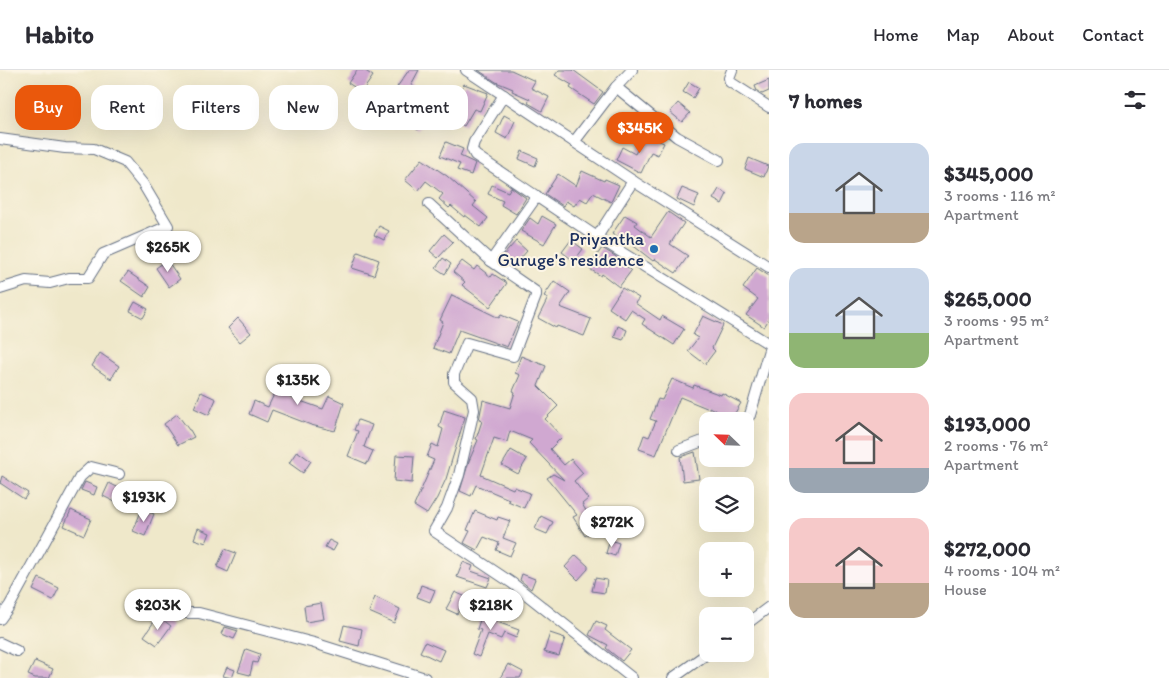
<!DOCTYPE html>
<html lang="en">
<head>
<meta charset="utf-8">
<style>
	:root { --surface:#fff; --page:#f2f2f3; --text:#2b2b33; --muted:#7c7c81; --line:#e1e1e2; --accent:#ea580c }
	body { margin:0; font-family:Itim,sans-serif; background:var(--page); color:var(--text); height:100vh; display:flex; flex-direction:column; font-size:19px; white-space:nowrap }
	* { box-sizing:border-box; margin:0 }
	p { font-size:16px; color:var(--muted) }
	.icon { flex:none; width:28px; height:28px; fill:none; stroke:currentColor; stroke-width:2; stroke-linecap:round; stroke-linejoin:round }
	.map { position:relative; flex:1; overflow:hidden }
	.drawer { display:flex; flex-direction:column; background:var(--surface); width:400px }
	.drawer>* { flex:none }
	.hud { position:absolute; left:15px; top:15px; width:475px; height:45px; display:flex; gap:10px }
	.needle { width:32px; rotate:293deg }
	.tools { position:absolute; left:699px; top:342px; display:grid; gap:10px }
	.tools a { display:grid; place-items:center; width:55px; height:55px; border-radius:10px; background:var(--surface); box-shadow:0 5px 20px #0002; font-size:25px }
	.price { position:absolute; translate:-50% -42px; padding:0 11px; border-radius:18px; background:#fff; color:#222; font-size:16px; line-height:32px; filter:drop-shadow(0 1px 2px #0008) }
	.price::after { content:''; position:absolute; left:50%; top:30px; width:15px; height:11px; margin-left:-8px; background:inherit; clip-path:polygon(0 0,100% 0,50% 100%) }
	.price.on { background:var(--accent); color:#fff }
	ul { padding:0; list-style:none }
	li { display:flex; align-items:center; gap:15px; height:125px; padding:0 20px }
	li span { display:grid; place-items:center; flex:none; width:140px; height:100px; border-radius:15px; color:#555 }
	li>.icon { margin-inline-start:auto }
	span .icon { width:60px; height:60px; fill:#fffc; stroke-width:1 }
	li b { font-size:21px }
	h2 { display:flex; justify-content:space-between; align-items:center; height:60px; padding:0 20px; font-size:21px }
	.chip { padding:0 18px; border-radius:15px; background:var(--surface); box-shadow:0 5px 20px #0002; font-size:18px; line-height:45px }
	.chip.on { background:var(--accent); color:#fff }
	header { display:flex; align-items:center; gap:30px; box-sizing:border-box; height:70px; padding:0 25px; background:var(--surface); border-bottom:1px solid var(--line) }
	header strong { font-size:24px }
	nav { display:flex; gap:28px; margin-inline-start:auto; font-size:18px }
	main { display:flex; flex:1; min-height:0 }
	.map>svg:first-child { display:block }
</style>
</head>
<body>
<header>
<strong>Habito</strong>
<nav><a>Home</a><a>Map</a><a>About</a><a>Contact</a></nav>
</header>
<main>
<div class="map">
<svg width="769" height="608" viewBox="0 0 769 608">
	<rect width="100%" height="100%" fill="#fcf5e5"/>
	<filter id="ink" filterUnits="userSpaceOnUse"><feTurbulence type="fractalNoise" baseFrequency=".02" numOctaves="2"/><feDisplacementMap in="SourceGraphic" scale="10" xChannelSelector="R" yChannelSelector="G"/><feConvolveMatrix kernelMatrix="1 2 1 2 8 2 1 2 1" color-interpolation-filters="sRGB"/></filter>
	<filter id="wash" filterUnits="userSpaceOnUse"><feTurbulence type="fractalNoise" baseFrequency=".0096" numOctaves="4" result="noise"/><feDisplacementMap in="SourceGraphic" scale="20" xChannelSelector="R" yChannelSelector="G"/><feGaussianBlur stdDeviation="1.12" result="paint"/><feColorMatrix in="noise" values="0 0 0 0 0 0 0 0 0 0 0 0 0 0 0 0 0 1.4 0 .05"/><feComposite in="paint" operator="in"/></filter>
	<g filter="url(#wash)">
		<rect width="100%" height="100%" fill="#efe8ca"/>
		<g id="blocks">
			<!-- building -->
			<g fill="#d0a8d1">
				<path d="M357 0H364L373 6 362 22 348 13Z"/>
				<path d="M409 0H419L411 15 418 20 413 28 397 17Z"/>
				<path d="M478 0H511L535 11 531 18 549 27 542 41 528 33 530 29 512 21 513 19 496 12Z"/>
				<path d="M559 0H573L603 22 594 34 570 18 572 15 555 5Z"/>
				<path d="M769 10V21L762 24 757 21 755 16Z"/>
				<path d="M689 12 699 18 693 28 683 22Z"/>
				<path d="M464 14 488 23 480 41 474 39 464 56 451 48 462 28 459 27Z"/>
				<path d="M678 33 690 43 682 52 670 42Z"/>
				<path d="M417 38 428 47 418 60 407 51Z"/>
				<path d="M504 45 515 51 507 69 496 63Z"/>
				<path d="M645 65 664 73 658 85 651 82 641 103 616 90 622 77 635 84Z"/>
				<path d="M446 72 463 79 460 86 475 93 471 105 457 100 460 94 440 86Z"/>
				<path d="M522 81 538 88 535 96 519 89Z"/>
				<path d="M749 88 768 96 764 107 745 99Z"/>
				<path d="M422 89 447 106 476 132 473 136 488 148 481 157 465 145 464 147 451 136 449 138 439 129 443 124 426 111 418 121 405 110Z"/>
				<path d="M582 101 604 111 605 109 619 115 611 132 593 123 587 132 580 128 574 136 566 131 563 136 545 124 558 104 576 116Z"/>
				<path d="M492 115 508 122 511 117 526 128 516 144 501 135 503 131 488 124Z"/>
				<path d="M682 118 699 125 694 137 677 129Z"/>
				<path d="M719 119 727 124 722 134 713 129Z"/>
				<path d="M668 142 684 153 670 174 688 186 676 203 655 189 653 191 626 170 624 172 612 164 625 145 637 152 635 155 651 167Z"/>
				<path d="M542 146 556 154 544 174 521 161 530 148 538 154Z"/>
				<path d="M379 156 389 161 384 170 374 165Z"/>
				<path d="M444 164 453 172 438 188 430 181Z"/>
				<path d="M571 170 583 179 574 191 562 182Z"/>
				<path d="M516 171 527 181 513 197 502 187Z"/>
				<path d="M602 178 615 186 631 201 619 217 602 204 601 206 588 198Z"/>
				<path d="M358 182 379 190 374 205 352 198Z"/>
				<path d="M443 188 451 194 445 204 436 198Z"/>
				<path d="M167 190 180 209 169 217 156 198Z"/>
				<path d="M462 191 474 200 477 196 491 207 493 204 507 213 490 237 462 215 465 212 453 202Z"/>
				<path d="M757 198 769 206V249L764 257 746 245 758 229 743 218Z"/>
				<path d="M128 202 150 217 144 227 121 211Z"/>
				<path d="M554 211 570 222 560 237 591 249 584 266 557 256 556 258 538 248 548 228 544 226Z"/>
				<path d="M622 218 639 228 635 233 660 250 662 246 684 259 674 275 642 254 645 249 631 240 625 249 609 238Z"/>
				<path d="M452 225 499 248 501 245 518 252 507 277 459 260 449 284 433 278 443 252 440 250Z"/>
				<path d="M135 232 148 239 143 248 130 241Z"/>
				<path d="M703 246 723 255 712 278 715 281 705 294 688 281 698 268 693 265Z"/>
				<path d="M238 248 251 263 240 272 228 258Z"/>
				<path d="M618 256 627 260 623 270 614 267Z"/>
				<path d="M100 283 119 296 111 309 92 296Z"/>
				<path d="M521 286 546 296 538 316 558 336 545 349 562 367 550 379 564 395 571 389 583 403 574 411 588 429 582 434 597 459 585 466 573 447 577 445 547 408 553 404 564 410 529 373 532 370 510 361 507 372 494 368 481 405 513 419 514 417 530 423 524 438 508 431 509 429 476 415 471 426 460 421 469 391 478 370 476 369 482 351 479 350 483 330 510 338 515 322 513 321 520 305 515 303Z"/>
				<path d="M278 298 298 308 289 327 323 339 329 326 344 333 335 361 311 355 272 340 267 352 249 344 254 331 268 337 279 314 272 311Z"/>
				<path d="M672 309 693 318 694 315 721 325 722 323 741 333 732 348H729L709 337V339L680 327 656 385 639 379 644 365 649 367 656 351 650 349 658 329 662 330Z"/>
				<path d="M201 322 216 329 209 345 194 338Z"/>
				<path d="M444 340 465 347 446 409 437 428 427 444 414 436 434 390 427 387 432 374 438 377 443 359 439 357Z"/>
				<path d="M177 344 189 360H190L194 367 178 375 164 354Z"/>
				<path d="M358 350 372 355 364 377 373 381 367 394 348 386 358 361 354 360Z"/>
				<path d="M511 380 527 389 518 404 502 395Z"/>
				<path d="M297 381 311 391 303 403 289 393Z"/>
				<path d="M695 382 699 409 683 411 680 387Z"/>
				<path d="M396 385 414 386 412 413 394 411Z"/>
				<path d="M2 406 28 423 24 429 0 413Z"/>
				<path d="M85 412 97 417 94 425 81 420Z"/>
				<path d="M109 413 125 421 119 434 103 426Z"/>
				<path d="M142 439 154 444 145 466 133 461Z"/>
				<path d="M71 440 91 449 84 465 64 456Z"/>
				<path d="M475 441 497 450 498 447 510 451 503 468 516 473 510 486 496 480 499 473 484 467 477 480 464 473 470 461 467 460Z"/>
				<path d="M541 446 553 452 547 464 535 459Z"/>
				<path d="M198 458 210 463 206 473 194 469Z"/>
				<path d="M329 470 337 474 333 481 325 477Z"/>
				<path d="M610 470 619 473 615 486 606 483Z"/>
				<path d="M225 479 236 483 228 502 217 497Z"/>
				<path d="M576 485 588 496V499L578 510 565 497Z"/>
				<path d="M463 492 473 496 471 501 491 508 487 517 457 507Z"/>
				<path d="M522 504 535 509 531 519 520 510Z"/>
				<path d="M39 508 59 518 53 530 33 520Z"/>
				<path d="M595 508 607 510 605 523 592 521Z"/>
				<path d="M421 515 435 520 430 532 417 527Z"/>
				<path d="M455 522 466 527 457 544 446 539Z"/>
				<path d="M375 527 400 539 394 553 369 542Z"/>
				<path d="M321 533 324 549 306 552 304 536Z"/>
				<path d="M483 541 498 547 497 552 519 560 516 568 504 563 501 569 488 564 479 587 472 584 481 560 477 559Z"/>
				<path d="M158 546 171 556 157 575 144 566Z"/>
				<path d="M596 551 607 556 605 560 631 580 622 591 606 578 608 575 589 565Z"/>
				<path d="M344 555 362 559 359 576 340 571Z"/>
				<path d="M225 557 238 561 234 569 222 564Z"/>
				<path d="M550 563 565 568 559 586 544 582Z"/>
				<path d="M425 572 444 580 439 591 420 582Z"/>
				<path d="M246 579 260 584 257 593 253 592 250 605 238 602Z"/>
				<path d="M35 591 53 599 49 608H35L28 605Z"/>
				<path d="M508 594 523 602 520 608H500Z"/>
				<path d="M227 597 235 600 232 608 223 606Z"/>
			</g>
		</g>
	</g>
	<g filter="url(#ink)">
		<use href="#blocks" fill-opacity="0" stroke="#657084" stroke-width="1"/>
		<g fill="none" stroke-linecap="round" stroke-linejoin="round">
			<!-- minor casing -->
			<g stroke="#657084" stroke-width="12">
				<g id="minor">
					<path d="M466 0 633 111 769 197"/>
					<path d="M732 0 729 8 730 12 769 37"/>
					<path d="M616 17 677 67 719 90"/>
					<path d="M504 25 474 72 472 79 475 85 597 167 769 274"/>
					<path d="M0 69 65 78 94 79 125 92 143 114 168 156 103 184 88 208H69L50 213 26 211 0 219"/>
					<path d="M574 72 616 17 632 0"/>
					<path d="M429 134 491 191 536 222V226L513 286 467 273 454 304V312L472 328 474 340 459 405 447 438 434 461 512 513 632 608"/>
					<path d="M597 167 633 111"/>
					<path d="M491 191 537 126"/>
					<path d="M744 351 750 345 769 280"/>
					<path d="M679 380 708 369"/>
					<path d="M167 543H199L314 573 425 608"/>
					<path d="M0 549 10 535 80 407 91 397 119 404"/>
					<path d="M745 555 769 537"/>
					<path d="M0 573 17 581"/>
					<path d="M673 608 708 583"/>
				</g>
			</g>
			<!-- minor -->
			<use href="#minor" stroke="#fff" stroke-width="10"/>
		</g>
	</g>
	<!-- markers -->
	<circle fill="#1f6fb2" stroke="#fcf5e5" stroke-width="2" cx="654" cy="179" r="5"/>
	<g text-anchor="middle" stroke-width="4" stroke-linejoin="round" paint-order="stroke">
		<!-- poi labels -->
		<g font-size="18" fill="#1b2f5e" stroke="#fcf5e5" text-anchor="end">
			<text x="644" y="175">Priyantha<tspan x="644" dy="21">Guruge's residence</tspan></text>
		</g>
	</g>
</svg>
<div class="tools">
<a><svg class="needle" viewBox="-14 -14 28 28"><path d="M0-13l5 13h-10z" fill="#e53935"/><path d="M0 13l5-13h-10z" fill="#7c7c81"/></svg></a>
<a><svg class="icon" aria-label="layers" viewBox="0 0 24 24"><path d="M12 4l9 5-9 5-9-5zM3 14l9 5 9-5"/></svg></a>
<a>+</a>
<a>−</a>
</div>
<b class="price on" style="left:640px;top:84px">$345K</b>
<b class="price" style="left:168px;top:203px">$265K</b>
<b class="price" style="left:298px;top:336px">$135K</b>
<b class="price" style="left:144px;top:453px">$193K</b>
<b class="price" style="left:612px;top:478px">$272K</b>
<b class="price" style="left:158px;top:561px">$203K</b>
<b class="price" style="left:491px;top:561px">$218K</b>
<div class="hud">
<a class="chip on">Buy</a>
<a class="chip">Rent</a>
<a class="chip">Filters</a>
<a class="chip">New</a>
<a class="chip">Apartment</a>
</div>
</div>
<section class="drawer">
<h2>7 homes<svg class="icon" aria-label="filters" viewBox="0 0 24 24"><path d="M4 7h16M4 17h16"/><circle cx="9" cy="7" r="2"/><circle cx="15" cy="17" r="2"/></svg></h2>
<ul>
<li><span style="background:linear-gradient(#c9d6e8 70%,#b9a48a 0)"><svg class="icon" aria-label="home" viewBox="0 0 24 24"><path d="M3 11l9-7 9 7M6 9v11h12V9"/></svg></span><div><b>$345,000</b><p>3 rooms · 116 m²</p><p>Apartment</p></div></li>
<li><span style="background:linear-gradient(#c9d6e8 65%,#8fb573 0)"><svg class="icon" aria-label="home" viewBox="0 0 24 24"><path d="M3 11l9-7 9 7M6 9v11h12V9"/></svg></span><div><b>$265,000</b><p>3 rooms · 95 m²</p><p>Apartment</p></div></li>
<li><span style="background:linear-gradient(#f6c9c9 75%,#9aa5b1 0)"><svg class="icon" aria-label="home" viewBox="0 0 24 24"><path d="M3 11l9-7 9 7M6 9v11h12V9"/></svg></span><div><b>$193,000</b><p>2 rooms · 76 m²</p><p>Apartment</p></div></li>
<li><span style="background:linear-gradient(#f6c9c9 65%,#b9a48a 0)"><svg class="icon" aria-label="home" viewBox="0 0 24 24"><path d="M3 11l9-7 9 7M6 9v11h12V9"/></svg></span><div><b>$272,000</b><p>4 rooms · 104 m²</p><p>House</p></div></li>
</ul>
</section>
</main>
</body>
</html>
